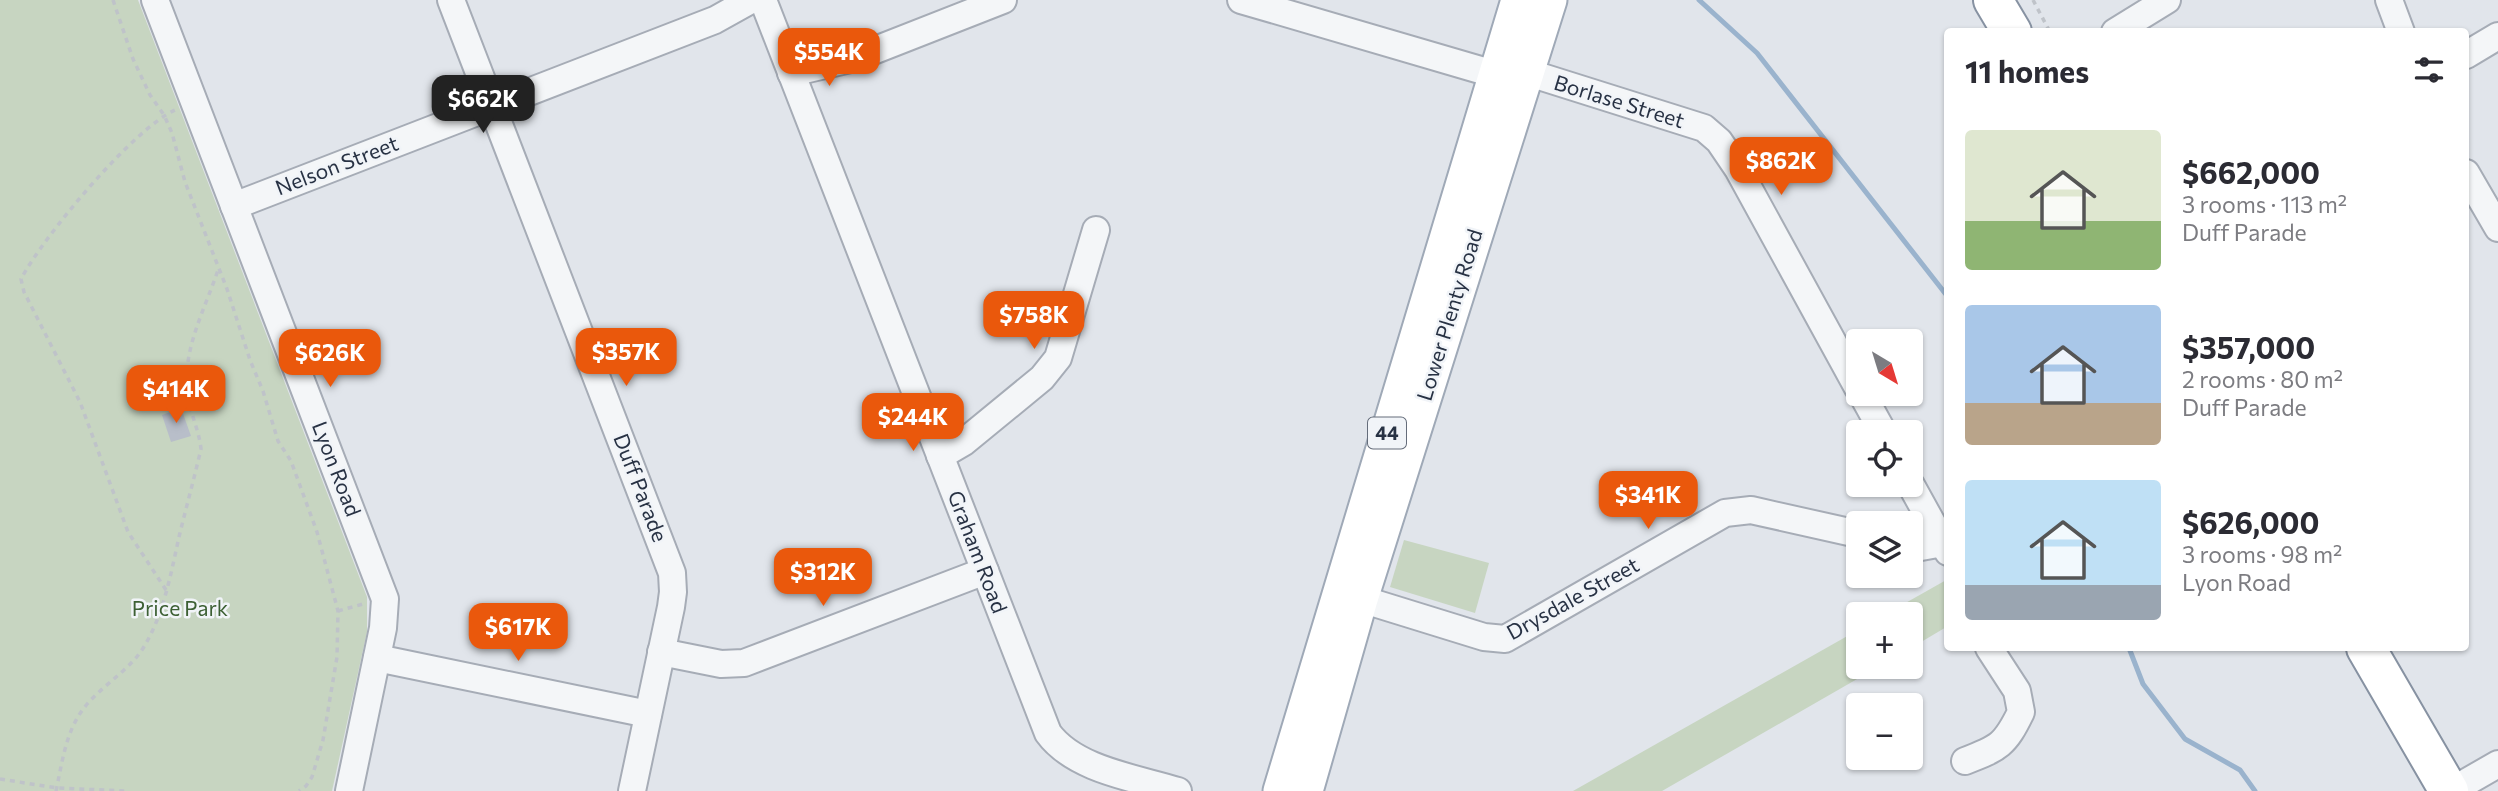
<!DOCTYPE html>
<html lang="en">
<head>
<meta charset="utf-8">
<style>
	:root { --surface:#fff; --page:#f2f2f3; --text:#2b2b33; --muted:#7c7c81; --accent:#ea580c }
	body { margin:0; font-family:Commissioner,sans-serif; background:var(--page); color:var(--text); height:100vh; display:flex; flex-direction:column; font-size:26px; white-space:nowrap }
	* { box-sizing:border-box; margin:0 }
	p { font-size:23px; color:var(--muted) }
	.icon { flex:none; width:38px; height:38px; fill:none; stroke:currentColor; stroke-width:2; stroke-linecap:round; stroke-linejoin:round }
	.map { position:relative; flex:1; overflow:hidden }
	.sheet { position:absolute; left:1944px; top:28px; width:525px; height:623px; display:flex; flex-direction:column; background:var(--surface); border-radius:7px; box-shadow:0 2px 5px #0004 }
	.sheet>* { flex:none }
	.needle { width:46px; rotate:142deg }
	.tools { position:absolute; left:1846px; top:329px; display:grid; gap:14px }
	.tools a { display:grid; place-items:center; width:77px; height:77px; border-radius:7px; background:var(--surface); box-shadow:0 2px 5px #0004; font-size:35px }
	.price { position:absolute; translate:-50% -60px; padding:0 16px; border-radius:14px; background:var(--accent); color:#fff; font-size:23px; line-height:46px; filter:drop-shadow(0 2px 4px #0008) }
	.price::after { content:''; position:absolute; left:50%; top:42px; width:21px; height:16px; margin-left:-10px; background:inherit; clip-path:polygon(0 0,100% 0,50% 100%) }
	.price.selected { background:#222; color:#fff }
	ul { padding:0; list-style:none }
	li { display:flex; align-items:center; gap:21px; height:175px; padding:0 21px }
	li span { display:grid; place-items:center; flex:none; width:196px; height:140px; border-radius:7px; color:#555 }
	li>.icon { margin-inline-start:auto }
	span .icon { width:84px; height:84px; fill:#fffc; stroke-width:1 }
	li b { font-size:30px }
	h2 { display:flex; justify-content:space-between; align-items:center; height:84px; padding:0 21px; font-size:30px }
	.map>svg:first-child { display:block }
</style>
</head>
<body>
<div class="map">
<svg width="2498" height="791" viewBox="0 0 2498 791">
	<rect width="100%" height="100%" fill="#e1e5eb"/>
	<!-- green -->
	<g fill="#c7d5c1">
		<path d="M0 0H138L367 597V632L332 791H0Z"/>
		<path d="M1404 540 1489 563 1475 613 1390 587Z"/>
		<path d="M1948 579V626L1911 648V614H1886Z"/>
		<path d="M1858 630V667H1878L1662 791H1573Z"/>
	</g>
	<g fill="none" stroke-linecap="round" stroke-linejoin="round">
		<!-- stream -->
		<g stroke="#9ab3cd" stroke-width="5">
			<path d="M1699 0 1757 53 1948 297"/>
			<path d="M2129 648 2143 684 2185 739 2240 770 2255 791"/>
		</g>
	</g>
	<!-- building -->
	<path fill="#b8bec9" d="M181 408 191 436 171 442 162 415Z"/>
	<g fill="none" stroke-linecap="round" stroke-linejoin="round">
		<!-- minor casing -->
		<g stroke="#a6acb6" stroke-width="30">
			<g id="minor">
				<path d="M155 0 385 599 383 628 349 791"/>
				<path d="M451 0 672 573 673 592 671 607 632 791"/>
				<path d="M763 0 1048 733C1075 770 1136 778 1178 791"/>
				<path d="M1241 0 1494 74"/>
				<path d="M2389 0 2401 32"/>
				<path d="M2115 32 2167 0"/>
				<path d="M2466 55 2498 36"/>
				<path d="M1526 72 1704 128 1719 141 1738 169 1858 388"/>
				<path d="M791 73 855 58 1003 0"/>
				<path d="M2466 173 2498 228"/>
				<path d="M234 206 715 20 751 0"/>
				<path d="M1862 394 1883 432"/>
				<path d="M940 456 964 442 1042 378 1058 358 1096 230"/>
				<path d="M1911 485 1948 552"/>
				<path d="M1911 545 1921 547 1943 543"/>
				<path d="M1361 599 1484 637 1505 639 1725 513 1751 510 1858 534"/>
				<path d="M661 652 721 664 744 663 985 571"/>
				<path d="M377 658 648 714"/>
				<path d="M1965 761C1999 748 2005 745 2021 712L2017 691 1989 648"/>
				<path d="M2451 791 2498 764"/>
			</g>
		</g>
		<!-- major casing -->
		<g stroke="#9fa9b7" stroke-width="37">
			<g id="major">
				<path d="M1280 791 1518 0"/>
				<path d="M1306 791 1361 599 1550 0"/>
			</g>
		</g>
		<!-- highway casing -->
		<g stroke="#8792a2" stroke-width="42">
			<g id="highway">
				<path d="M1993 0 2012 32"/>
				<path d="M2366 648 2449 791"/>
			</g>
		</g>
		<!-- path -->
		<g stroke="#bfc3c9" stroke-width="3.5" stroke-dasharray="5 5" stroke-linecap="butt">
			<path d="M113 0 133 59 150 95 164 115 172 133 185 182 227 289 250 360 263 391 278 441 291 461 317 532 338 611 337 657 323 740 312 777 306 786 299 791"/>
			<path d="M2033 0 2050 32"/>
			<path d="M166 590 128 532 80 402 24 292 21 279C43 237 133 129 175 110"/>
			<path d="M338 611 363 604"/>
			<path d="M0 779 57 788 127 791"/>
			<path d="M56 791C63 759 66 727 89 702 107 682 132 668 145 645 164 613 171 573 179 537 186 508 194 479 201 449 199 429 189 411 187 391 183 348 205 309 218 270"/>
		</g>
		<!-- minor -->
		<use href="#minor" stroke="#f4f6f8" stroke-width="26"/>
		<!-- major -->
		<use href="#major" stroke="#fff" stroke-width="33"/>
		<!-- highway -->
		<use href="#highway" stroke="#fff" stroke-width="38"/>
	</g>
	<g text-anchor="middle" stroke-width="5" stroke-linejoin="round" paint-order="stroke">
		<!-- shield labels -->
		<rect fill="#f1f4f8" stroke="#646c7a" stroke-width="2" x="1368" y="417.5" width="38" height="31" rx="5"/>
		<g font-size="19" font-weight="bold" fill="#283244">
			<text x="1387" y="440">44</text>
		</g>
		<!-- street labels -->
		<g font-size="21" fill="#283244" stroke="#f1f4f8">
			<text transform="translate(1619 102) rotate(17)" y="7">Borlase Street</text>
			<text transform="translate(337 166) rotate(-21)" y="7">Nelson Street</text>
			<text transform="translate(1450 315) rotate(-73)" y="7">Lower Plenty Road</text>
			<text transform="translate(336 469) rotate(69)" y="7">Lyon Road</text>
			<text transform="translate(640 488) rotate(69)" y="7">Duff Parade</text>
			<text transform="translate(977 552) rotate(69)" y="7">Graham Road</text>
			<text transform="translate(1573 599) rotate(-29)" y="7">Drysdale Street</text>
		</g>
		<!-- park labels -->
		<g font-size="21" fill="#3d6034" stroke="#f1f4f8">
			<text x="180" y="616">Price Park</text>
		</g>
	</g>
</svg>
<div class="tools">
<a><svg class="needle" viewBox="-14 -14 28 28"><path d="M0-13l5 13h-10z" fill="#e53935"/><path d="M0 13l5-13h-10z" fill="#7c7c81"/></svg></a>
<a><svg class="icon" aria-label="locate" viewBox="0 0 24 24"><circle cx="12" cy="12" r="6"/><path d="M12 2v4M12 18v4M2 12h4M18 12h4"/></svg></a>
<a><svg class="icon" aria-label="layers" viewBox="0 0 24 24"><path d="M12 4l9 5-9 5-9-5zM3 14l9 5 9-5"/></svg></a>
<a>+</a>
<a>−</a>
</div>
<b class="price" style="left:829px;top:88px">$554K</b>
<b class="price selected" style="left:483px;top:135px">$662K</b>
<b class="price" style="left:1781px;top:197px">$862K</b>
<b class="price" style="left:1034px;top:351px">$758K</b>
<b class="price" style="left:626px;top:388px">$357K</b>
<b class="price" style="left:330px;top:389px">$626K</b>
<b class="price" style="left:176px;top:425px">$414K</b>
<b class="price" style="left:913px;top:453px">$244K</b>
<b class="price" style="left:1648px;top:531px">$341K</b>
<b class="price" style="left:823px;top:608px">$312K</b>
<b class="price" style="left:518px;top:663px">$617K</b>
<section class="sheet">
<h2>11 homes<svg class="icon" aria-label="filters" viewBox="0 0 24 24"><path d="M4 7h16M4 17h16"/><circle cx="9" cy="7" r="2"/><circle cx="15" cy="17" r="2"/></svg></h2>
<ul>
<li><span style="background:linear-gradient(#dfe7d0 65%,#8fb573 0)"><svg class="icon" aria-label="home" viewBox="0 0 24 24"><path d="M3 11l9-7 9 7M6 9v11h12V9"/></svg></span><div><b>$662,000</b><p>3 rooms · 113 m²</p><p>Duff Parade</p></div></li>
<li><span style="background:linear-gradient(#a9c7e8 70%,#b9a48a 0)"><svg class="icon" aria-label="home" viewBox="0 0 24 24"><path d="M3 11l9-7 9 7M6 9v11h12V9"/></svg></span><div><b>$357,000</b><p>2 rooms · 80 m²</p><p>Duff Parade</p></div></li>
<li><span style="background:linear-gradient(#bfe0f5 75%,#9aa5b1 0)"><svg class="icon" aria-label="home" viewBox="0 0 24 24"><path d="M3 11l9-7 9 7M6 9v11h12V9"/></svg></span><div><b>$626,000</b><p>3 rooms · 98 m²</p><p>Lyon Road</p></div></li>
</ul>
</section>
</div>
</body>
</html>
